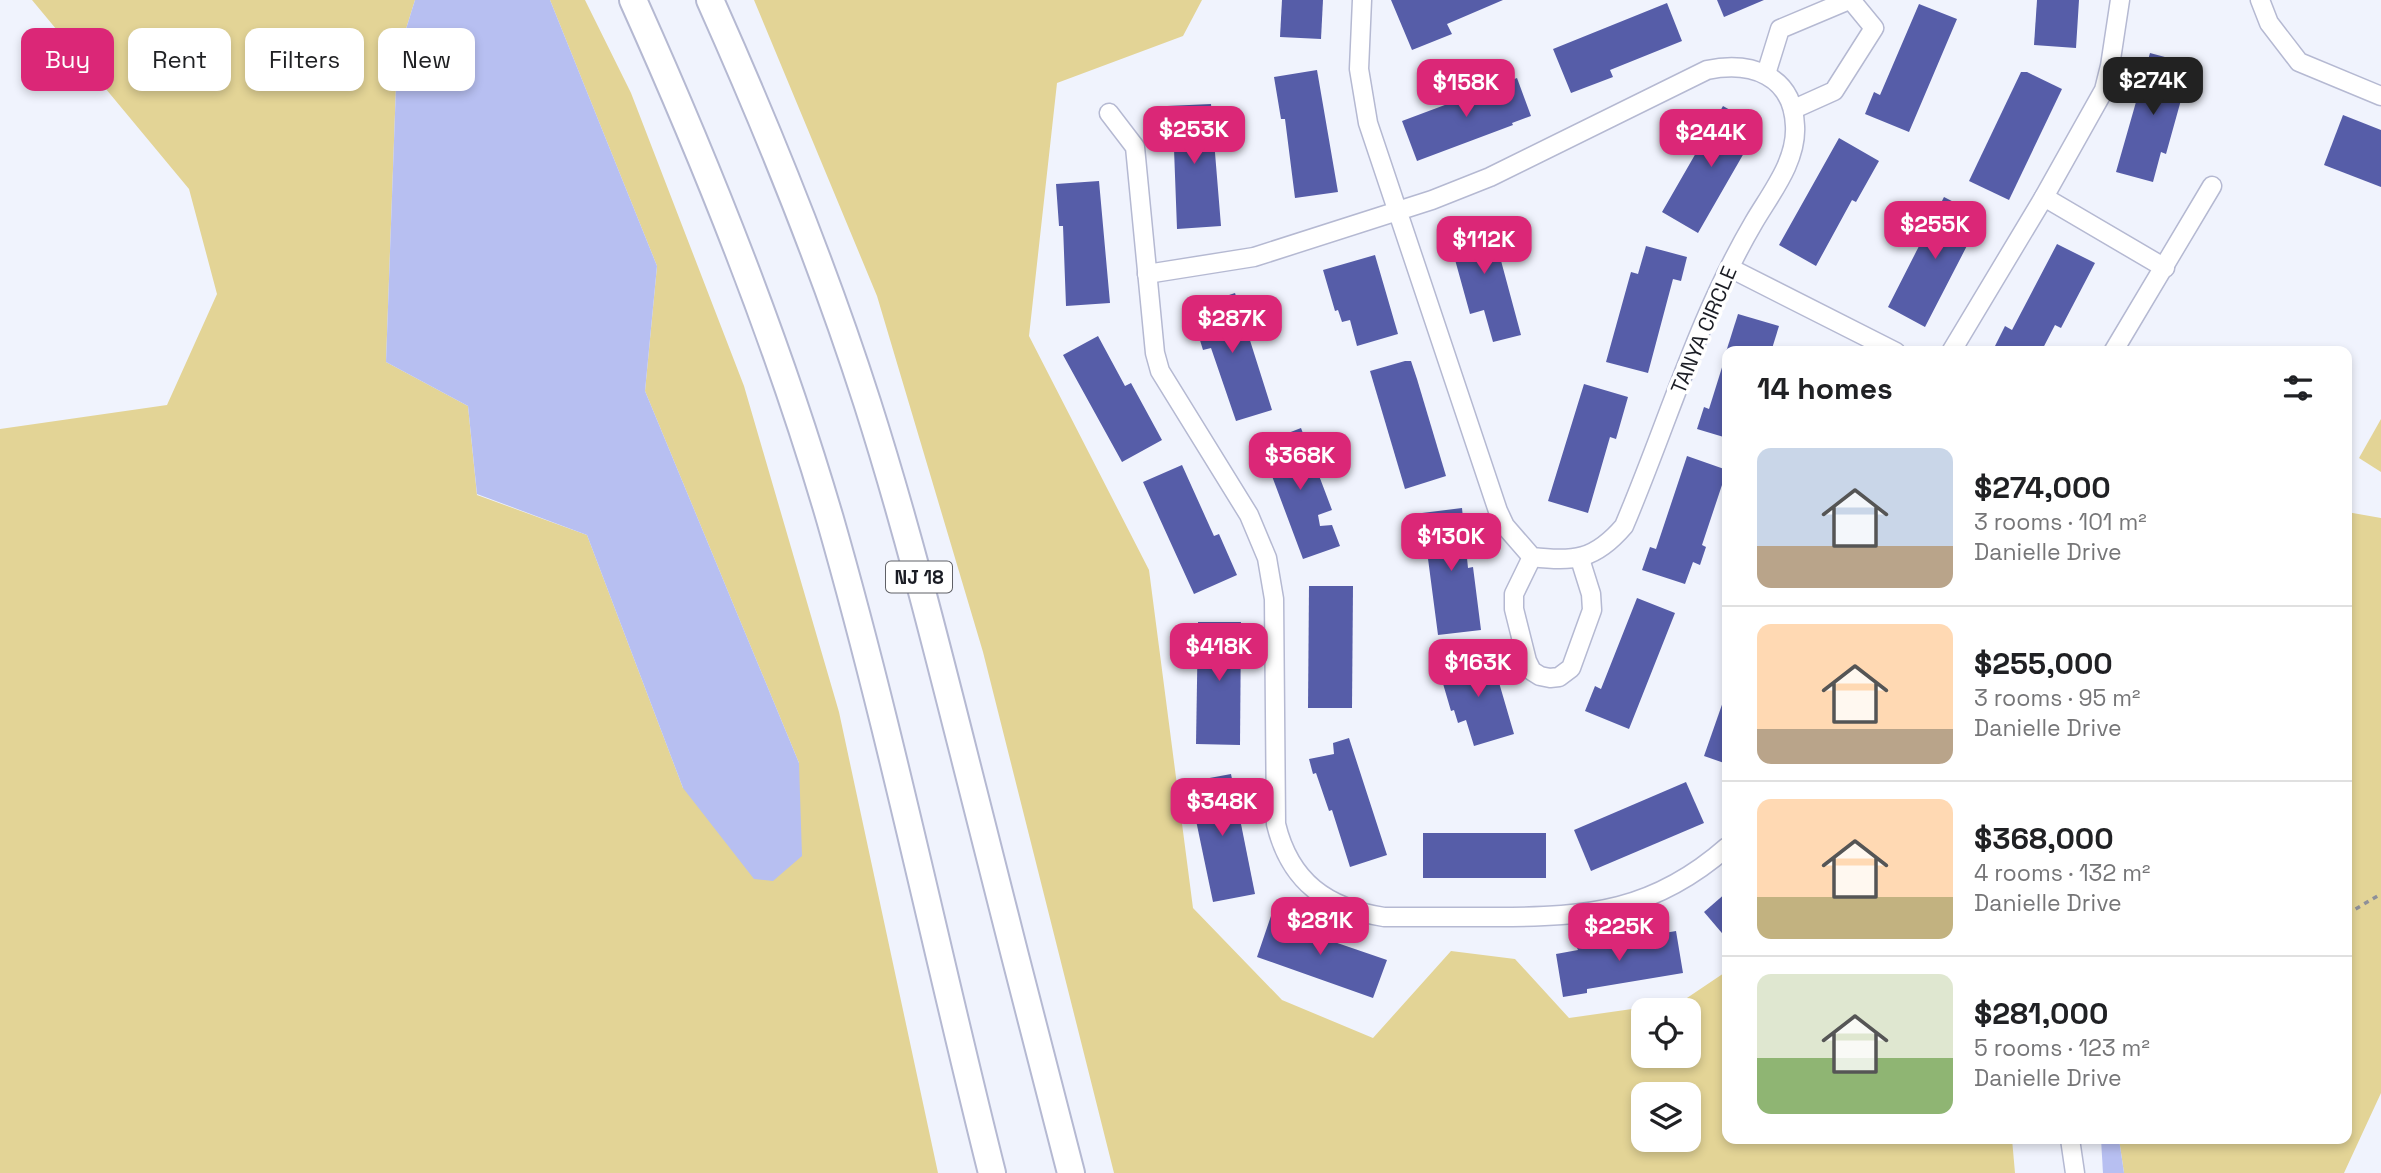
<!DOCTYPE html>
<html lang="en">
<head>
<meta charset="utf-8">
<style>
	:root { --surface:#fff; --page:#f2f2f2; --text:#202124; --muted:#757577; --line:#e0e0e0; --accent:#db2777 }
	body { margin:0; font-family:"Space Grotesk",sans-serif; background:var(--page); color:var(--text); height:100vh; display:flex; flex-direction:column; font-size:26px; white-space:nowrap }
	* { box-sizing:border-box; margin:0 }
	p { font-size:23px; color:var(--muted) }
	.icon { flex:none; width:38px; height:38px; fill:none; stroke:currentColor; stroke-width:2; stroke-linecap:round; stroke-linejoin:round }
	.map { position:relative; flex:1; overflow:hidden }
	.sheet { position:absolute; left:1722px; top:346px; width:630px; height:798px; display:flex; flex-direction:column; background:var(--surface); border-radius:14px; box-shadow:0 4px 10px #0003 }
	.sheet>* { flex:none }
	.top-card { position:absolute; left:21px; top:28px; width:665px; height:63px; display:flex; gap:14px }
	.controls { position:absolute; left:1631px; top:998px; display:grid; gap:14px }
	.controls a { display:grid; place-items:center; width:70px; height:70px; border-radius:14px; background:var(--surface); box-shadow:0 4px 10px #0003; font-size:35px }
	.price { position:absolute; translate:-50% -60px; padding:0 16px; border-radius:14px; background:var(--accent); color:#fff; font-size:23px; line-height:46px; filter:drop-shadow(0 2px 4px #0008) }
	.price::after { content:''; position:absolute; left:50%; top:42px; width:21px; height:16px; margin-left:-10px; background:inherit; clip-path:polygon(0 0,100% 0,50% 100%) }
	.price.active { background:#222; color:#fff }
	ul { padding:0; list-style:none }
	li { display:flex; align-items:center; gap:21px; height:175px; padding:0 35px }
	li+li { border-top:2px solid var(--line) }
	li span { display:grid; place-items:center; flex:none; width:196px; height:140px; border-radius:14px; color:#555 }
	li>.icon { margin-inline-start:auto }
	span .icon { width:84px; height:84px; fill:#fffc; stroke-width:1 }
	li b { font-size:30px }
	h2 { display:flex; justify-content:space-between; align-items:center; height:84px; padding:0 35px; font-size:30px }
	.tag { padding:0 24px; border-radius:14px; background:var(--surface); box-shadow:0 4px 10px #0003; font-size:24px; line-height:63px }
	.tag.active { background:var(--accent); color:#fff }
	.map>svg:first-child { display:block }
</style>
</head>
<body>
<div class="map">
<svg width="2381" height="1173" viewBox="0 0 2381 1173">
	<rect width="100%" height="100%" fill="#f0f3fd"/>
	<!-- green -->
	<g fill="#e3d496" fill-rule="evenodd">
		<path d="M32 0H415L397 58 386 362 468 406 477 495 587 535 683 788 799 763 645 391 657 266 550 0H585L631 93 744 386 839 712 938 1173H0V429L167 405 217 294 189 189Z"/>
		<path d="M754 0H1202L1183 36 1057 83 1029 336 1149 570 1193 908 1282 1000 1373 1038 1451 951 1515 959 1569 1018 1681 1002 1727 971V1139H2012L2015 1173H1114L983 652 877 296ZM1643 1010H1689V1055H1643ZM1643 1094H1689V1139H1643Z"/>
		<path d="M2381 419V472L2359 458Z"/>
		<path d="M2347 512 2381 518V1093L2344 1173H2124L2119 1139H2347Z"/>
	</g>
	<!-- water -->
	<g fill="#b7bff1">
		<path d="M415 0H550L657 266 645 391 799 763 802 856 773 881 754 879 683 788 587 535 477 494 468 406 386 362 397 58Z"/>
		<path d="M2101 1139H2119L2124 1173H2103Z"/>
	</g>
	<!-- building -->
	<g fill="#565da8">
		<path d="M1282 0H1323L1321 39 1280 37Z"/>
		<path d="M1391 0H1503L1447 24 1452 34 1412 50Z"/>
		<path d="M1717 0H1764L1724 17Z"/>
		<path d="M2037 0H2079L2076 48 2034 45Z"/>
		<path d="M1667 3 1682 41 1610 70 1613 77 1571 93 1553 49Z"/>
		<path d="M1919 4 1957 19 1909 132 1865 114 1874 92 1880 95Z"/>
		<path d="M2150 53 2191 64 2166 154 2161 152 2153 182 2116 172Z"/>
		<path d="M1317 70 1338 192 1295 198 1285 119H1281L1274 77Z"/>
		<path d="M2021 72H2027L2062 89 2009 200 1969 181Z"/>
		<path d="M1517 78 1531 116 1512 123 1513 125 1417 161 1402 121Z"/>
		<path d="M1211 104 1221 226 1177 229 1174 149H1170L1167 106Z"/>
		<path d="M1723 106 1762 128 1751 148 1748 146 1698 233 1662 212Z"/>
		<path d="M2343 115 2381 130V187L2324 165Z"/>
		<path d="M1839 138 1879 161 1856 202 1852 200 1816 266 1779 245Z"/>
		<path d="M1099 181 1110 303 1066 306 1063 226H1059L1056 184Z"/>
		<path d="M1944 197 1985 218 1975 238 1972 236 1925 327 1888 307Z"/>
		<path d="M1489 216 1521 335 1493 342 1484 310 1470 314 1446 227Z"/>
		<path d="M2057 244 2095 263 2061 328 2055 325 2041 352H1992L2005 326 2012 330Z"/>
		<path d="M1646 246 1687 257 1681 281 1673 279 1648 373 1606 362 1631 272 1638 274Z"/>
		<path d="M1375 255 1398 334 1357 346 1350 320 1342 322 1338 310 1335 311 1323 270Z"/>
		<path d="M1235 293 1272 410 1236 421 1211 348 1203 350 1190 308Z"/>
		<path d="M1738 314 1779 326 1771 352H1726Z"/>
		<path d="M1098 336 1125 386 1131 383 1162 440 1122 462 1063 355Z"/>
		<path d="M1405 361H1411L1417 379 1446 476 1405 489 1370 371Z"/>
		<path d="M1724 361 1727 362V438L1697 429 1704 407 1709 409Z"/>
		<path d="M1584 384 1628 397 1616 439 1610 437 1588 513 1548 501Z"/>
		<path d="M1301 428 1332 510 1318 515 1320 526 1332 525 1340 546 1303 559 1260 444Z"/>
		<path d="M1687 456 1727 470 1702 545 1706 547 1700 565 1693 562 1685 584 1642 570 1650 547 1656 549Z"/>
		<path d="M1182 465 1214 536 1219 534 1237 575 1194 594 1143 482Z"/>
		<path d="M1462 508 1468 568 1473 567 1481 630 1438 635 1422 513Z"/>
		<path d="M1309 586H1353L1352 708H1308Z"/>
		<path d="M1637 598 1675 613 1629 729 1585 711 1595 686 1601 689Z"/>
		<path d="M1198 622H1241L1240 745 1196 744Z"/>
		<path d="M1491 655 1514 734 1474 746 1466 720 1458 723 1454 710 1451 711 1439 670Z"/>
		<path d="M1725 696H1727V764L1704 756Z"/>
		<path d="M1349 738 1387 855 1350 867 1332 810 1329 811 1316 773 1313 774 1309 759 1334 754 1333 743Z"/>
		<path d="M1231 774 1255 894 1213 902 1188 782Z"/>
		<path d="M1686 782 1704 823 1591 871 1574 830Z"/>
		<rect x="1423" y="833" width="123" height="45"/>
		<path d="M1727 892V939L1704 912Z"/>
		<path d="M1272 913 1313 928 1311 934 1387 960 1373 998 1257 957Z"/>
		<path d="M1676 931 1683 973 1587 989V993L1563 997 1556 954 1578 950 1577 948Z"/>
	</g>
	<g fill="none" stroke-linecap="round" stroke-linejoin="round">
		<!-- minor casing -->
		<g stroke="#b5b9d2" stroke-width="21">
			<g id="minor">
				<path d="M2260 0 2269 23 2299 62 2381 96"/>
				<path d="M1766 74 1780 29 1849 0"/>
				<path d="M1794 109 1834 91 1874 28 1851 0"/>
				<path d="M1109 113 1135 147 1155 353 1160 371 1249 515 1267 558 1274 599 1276 824C1290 882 1327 908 1384 917 1421 917 1459 917 1497 917 1589 917 1654 911 1727 847"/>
				<path d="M2044 197 2165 268"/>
				<path d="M1730 268 1896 352"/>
				<path d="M1147 274 1254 257 1432 200 1490 177 1707 70C1751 61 1793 75 1795 126 1797 161 1771 193 1754 222 1698 317 1667 425 1624 526 1595 560 1574 562 1532 557L1505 526 1498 511 1368 123 1359 69 1362 0"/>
				<path d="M1951 352 2044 197 2104 90 2110 66 2120 0"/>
				<path d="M2113 352 2212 186"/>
				<path d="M1532 557 1514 594V609L1527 661 1532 671 1540 676 1550 678 1559 677 1571 668 1592 610 1591 594 1580 559"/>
				<path d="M2070 1139 2075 1173"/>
			</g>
		</g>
		<!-- highway casing -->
		<g stroke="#b5b9d2" stroke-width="30">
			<g id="highway">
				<path d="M633 0C709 169 778 341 830 519 892 735 937 955 992 1173"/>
				<path d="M710 0C769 132 823 265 867 402 908 530 940 660 973 790 1005 918 1038 1045 1071 1173"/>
			</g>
		</g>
		<!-- path -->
		<path stroke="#8e9099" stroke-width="3.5" stroke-dasharray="5 5" stroke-linecap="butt" d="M2347 914 2381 894"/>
		<!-- minor -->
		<use href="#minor" stroke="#fff" stroke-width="18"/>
		<!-- highway -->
		<use href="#highway" stroke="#fff" stroke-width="26"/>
	</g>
	<g text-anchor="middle" stroke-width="7" stroke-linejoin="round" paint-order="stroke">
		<!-- shield labels -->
		<rect fill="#fff" stroke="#5f6066" stroke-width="2" x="886" y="561.5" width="66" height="31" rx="5"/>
		<g font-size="19" font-weight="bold" fill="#1a1c24">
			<text x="919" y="584">NJ 18</text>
		</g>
		<!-- street labels -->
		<g font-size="21" fill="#1a1c24" stroke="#fff">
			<text transform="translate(1704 330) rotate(-67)" y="7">TANYA CIRCLE</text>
		</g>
	</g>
</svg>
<div class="controls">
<a><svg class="icon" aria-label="locate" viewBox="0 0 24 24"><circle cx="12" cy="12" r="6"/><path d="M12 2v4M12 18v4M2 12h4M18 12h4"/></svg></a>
<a><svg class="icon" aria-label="layers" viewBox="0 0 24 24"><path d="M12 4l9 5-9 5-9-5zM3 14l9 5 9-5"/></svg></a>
</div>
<b class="price active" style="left:2153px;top:117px">$274K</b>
<b class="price" style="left:1466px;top:119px">$158K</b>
<b class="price" style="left:1194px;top:166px">$253K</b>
<b class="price" style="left:1711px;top:169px">$244K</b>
<b class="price" style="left:1935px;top:261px">$255K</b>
<b class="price" style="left:1484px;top:276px">$112K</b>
<b class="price" style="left:1232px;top:355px">$287K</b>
<b class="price" style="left:1300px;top:492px">$368K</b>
<b class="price" style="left:1451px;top:573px">$130K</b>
<b class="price" style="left:1219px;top:683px">$418K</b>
<b class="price" style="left:1478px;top:699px">$163K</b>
<b class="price" style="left:1222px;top:838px">$348K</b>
<b class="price" style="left:1320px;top:957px">$281K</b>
<b class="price" style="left:1619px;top:963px">$225K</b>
<div class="top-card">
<a class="tag active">Buy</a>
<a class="tag">Rent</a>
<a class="tag">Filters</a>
<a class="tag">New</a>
</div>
<section class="sheet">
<h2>14 homes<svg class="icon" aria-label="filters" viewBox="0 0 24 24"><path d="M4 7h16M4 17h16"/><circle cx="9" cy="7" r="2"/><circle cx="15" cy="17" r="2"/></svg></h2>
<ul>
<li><span style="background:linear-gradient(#c9d6e8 70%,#b9a48a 0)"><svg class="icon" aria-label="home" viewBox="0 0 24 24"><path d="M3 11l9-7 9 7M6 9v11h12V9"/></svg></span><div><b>$274,000</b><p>3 rooms · 101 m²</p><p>Danielle Drive</p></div></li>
<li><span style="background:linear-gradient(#ffd9b3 75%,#b9a48a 0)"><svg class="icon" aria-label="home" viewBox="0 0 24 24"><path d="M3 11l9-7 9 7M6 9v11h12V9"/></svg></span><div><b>$255,000</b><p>3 rooms · 95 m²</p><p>Danielle Drive</p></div></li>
<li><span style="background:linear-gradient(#ffd9b3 70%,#c2b280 0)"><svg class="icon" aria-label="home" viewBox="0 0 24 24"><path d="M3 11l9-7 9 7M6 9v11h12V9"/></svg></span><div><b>$368,000</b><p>4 rooms · 132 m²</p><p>Danielle Drive</p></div></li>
<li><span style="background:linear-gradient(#dfe7d0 60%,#8fb573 0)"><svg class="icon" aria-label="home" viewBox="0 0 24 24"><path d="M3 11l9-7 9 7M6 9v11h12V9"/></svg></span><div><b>$281,000</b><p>5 rooms · 123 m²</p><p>Danielle Drive</p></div></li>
</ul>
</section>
</div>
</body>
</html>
